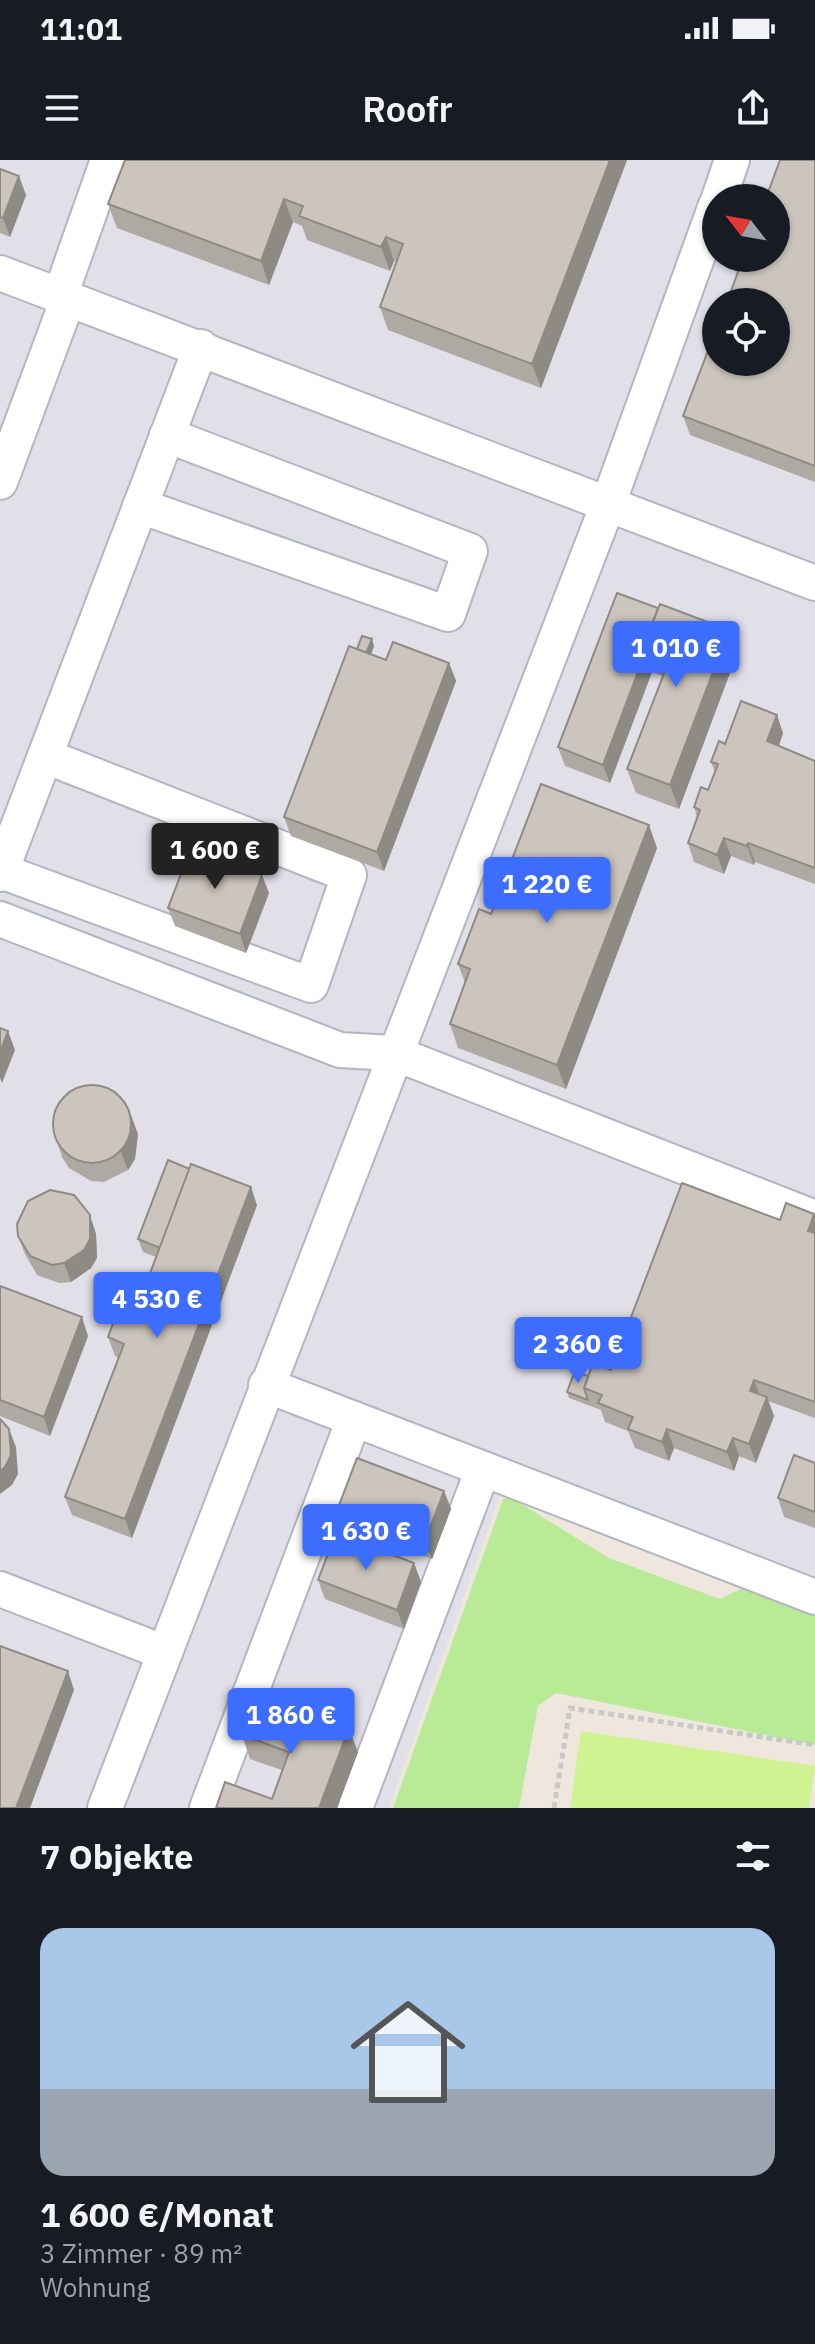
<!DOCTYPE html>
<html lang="de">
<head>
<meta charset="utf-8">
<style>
	:root { --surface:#171b24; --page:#242831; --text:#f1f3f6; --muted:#9ea1a6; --line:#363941; --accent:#3c6dff }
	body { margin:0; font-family:"IBM Plex Sans",sans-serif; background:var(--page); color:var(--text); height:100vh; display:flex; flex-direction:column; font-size:30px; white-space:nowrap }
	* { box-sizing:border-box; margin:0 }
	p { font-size:26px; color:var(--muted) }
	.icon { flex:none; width:44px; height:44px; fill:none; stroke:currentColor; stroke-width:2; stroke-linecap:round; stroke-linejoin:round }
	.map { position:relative; height:1648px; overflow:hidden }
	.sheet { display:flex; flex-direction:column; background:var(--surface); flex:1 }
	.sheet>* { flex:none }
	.needle { width:52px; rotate:301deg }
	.buttons { position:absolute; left:702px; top:24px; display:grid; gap:16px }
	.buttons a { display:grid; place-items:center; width:88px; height:88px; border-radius:50%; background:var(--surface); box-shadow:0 2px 6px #0004; font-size:40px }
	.price { position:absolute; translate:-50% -68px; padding:0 18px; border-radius:8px; background:var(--accent); color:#fff; font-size:26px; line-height:52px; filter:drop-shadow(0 2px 4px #0008) }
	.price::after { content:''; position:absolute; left:50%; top:48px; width:24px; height:18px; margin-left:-12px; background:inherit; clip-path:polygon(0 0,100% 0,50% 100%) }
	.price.selected { background:#222; color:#fff }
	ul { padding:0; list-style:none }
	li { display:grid; align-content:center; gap:16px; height:424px; padding:0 40px }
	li+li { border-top:2px solid var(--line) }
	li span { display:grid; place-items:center; height:248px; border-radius:24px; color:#555 }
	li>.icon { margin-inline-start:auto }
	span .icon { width:144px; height:144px; fill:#fffc; stroke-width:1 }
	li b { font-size:34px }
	h2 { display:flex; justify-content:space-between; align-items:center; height:96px; padding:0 40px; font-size:34px }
	.status { display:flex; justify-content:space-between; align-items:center; height:56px; padding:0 40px; background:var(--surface); direction:ltr }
	.status svg { height:22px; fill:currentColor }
	header { display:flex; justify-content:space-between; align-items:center; height:104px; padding:0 40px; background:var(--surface); font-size:36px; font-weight:600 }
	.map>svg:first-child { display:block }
</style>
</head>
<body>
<div class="status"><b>11:01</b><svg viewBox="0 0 49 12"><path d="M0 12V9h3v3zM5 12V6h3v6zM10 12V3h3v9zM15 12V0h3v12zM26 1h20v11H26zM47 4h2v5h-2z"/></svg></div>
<header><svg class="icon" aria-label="menu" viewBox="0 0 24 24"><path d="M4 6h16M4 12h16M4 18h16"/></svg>Roofr<svg class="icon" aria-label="share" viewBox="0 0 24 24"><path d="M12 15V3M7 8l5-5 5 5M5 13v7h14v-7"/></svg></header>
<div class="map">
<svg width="815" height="1648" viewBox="0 0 815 1648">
	<rect width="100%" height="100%" fill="#efe7de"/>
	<!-- industrial -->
	<path fill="#e1dfe8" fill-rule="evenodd" d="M0 0H815V1421L513 1299 389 1648H0ZM716 38H776V98H716ZM716 142H776V202H716Z"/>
	<!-- green -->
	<path fill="#b9eb96" d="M505 1334 609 1398 720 1439 743 1428 815 1454V1585L556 1533 538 1546 519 1648H393Z"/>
	<!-- pitch -->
	<path fill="#d0f391" d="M581 1571 815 1606 809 1648H570Z"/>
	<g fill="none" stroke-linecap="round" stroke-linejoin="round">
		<!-- minor casing -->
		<g stroke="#b2b6c2" stroke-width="38">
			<g id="minor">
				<path d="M719 38 732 0"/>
				<path d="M0 113 815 423"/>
				<path d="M60 136 108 0"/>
				<path d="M0 322 68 139"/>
				<path d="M140 346 448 454 470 391 167 275"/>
				<path d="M1 711 311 825 349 715 45 596"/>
				<path d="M0 714 201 187"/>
				<path d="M0 759 340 890 394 893 815 1058"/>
				<path d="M266 1225 815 1437"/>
				<path d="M0 1429 163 1492"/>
				<path d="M105 1648 608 344 716 45"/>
				<path d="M207 1648 354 1259"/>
				<path d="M355 1648 483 1309"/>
			</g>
		</g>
		<!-- path -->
		<path stroke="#c8c8c8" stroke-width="5" stroke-dasharray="6 4" stroke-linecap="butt" d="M554 1648 570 1548 815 1585"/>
		<!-- minor -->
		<use href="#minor" stroke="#fff" stroke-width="34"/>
	</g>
	<!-- wall -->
	<g fill="#afa9a3">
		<path d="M125 0H627L541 228 388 170 380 147 397 102 394 101 390 111 307 80 302 66 293 62 269 125 117 68 108 44Z"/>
		<path d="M815 0V322L690 275 683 256Z"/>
		<path d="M0 9 26 35 10 77 0 73Z"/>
		<path d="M658 448 729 470 737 494 679 649 636 633 627 609 663 516 652 512 610 623 565 606 558 587Z"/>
		<path d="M374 486 371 494 386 500 449 503 456 521 384 711 291 676 284 657 357 489Z"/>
		<path d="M783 573 779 586 815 601V724L755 702 754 705 731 696 724 714 694 702 688 683 697 657 694 647 708 630 715 612 711 602 725 584Z"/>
		<path d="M657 688 566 929 458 888 450 864 465 823 458 804 491 754Z"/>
		<path d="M269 733 246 793 175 766 168 748Z"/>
		<path d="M138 974 135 999 128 1010 104 1022 91 1021 69 1008 62 997 56 978Z"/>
		<path d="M257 1045 132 1378 72 1355 65 1337 118 1198 115 1196 108 1177 143 1132 156 1097 143 1092 138 1079Z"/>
		<path d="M814 1054 815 1057V1258L768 1241 774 1256 756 1303 739 1296 734 1311 674 1288 669 1301 635 1288 628 1271 605 1262 601 1250 569 1238 567 1232 588 1216 611 1210 780 1060Z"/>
		<path d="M96 1074 97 1098 91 1108 71 1122 59 1123 37 1115 25 1094 18 1076Z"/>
		<path d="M0 1126 88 1176 50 1276 0 1256Z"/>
		<path d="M815 1303V1368L784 1357 778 1338Z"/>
		<path d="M444 1331 451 1349 432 1399 345 1366 338 1348Z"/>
		<path d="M414 1403 421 1422 404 1469 325 1439 318 1420Z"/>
		<path d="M242 1575 358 1592 337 1648H216L272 1639 282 1610 250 1599Z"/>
	</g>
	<!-- shaded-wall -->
	<g fill="#8e8a84">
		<path d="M610 0H627L541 228 532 204Z"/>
		<path d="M19 16 26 35 10 77 3 58Z"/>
		<path d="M284 39 293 62 269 125 261 101Z"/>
		<path d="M386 77 394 101 390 111 381 87Z"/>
		<path d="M729 470 737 494 679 649 670 625Z"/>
		<path d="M372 479 374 486 367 505 364 498Z"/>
		<path d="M645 493 652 512 610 623 603 605Z"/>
		<path d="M449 503 456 521 384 711 377 692Z"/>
		<path d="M777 555 783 573 774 599 767 581Z"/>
		<path d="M649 665 657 688 566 929 557 905Z"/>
		<path d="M724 678 731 696 724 714 717 695Z"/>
		<path d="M748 683 755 702 754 705 747 686Z"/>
		<path d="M262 715 269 733 246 793 240 774Z"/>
		<path d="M8 871 15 890 2 923 0 918V892Z"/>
		<path d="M131 955 138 974 135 999 128 1010 121 992Z"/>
		<path d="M251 1027 257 1045 132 1378 125 1359Z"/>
		<path d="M814 1054 815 1057V1088L808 1071Z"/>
		<path d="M90 1055 96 1074 97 1098 91 1108 71 1122 64 1103Z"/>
		<path d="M82 1157 88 1176 50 1276 44 1257Z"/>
		<path d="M754 1220 761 1239 750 1231Z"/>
		<path d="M767 1237 774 1256 756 1303 749 1284Z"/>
		<path d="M9 1269 16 1287 18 1314 12 1325 0 1334V1311Z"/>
		<path d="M667 1269 674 1288 669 1301 662 1282Z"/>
		<path d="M733 1278 739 1296 734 1311 727 1292Z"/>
		<path d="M444 1331 451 1349 432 1399 425 1381Z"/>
		<path d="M414 1403 421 1422 404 1469 397 1450Z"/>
		<path d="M68 1511 74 1530 30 1648H16Z"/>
		<path d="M349 1568 358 1592 337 1648H319Z"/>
	</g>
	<!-- building -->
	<g fill="#cbc5bd" stroke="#8e8a84" stroke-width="2">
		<path d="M125 0H610L532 204 380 147 403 84 386 77 381 87 299 56 303 46 284 39 261 101 108 44Z"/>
		<path d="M780 0H815V306L683 256 716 170V202H776V142H727L743 98H776V38H766Z"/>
		<path d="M0 9 19 16 3 58 0 57Z"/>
		<path d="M617 433 658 448 643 488 645 493 603 605 558 587Z"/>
		<path d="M660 444 729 470 670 625 627 609 670 498 643 488Z"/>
		<path d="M362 476 372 479 366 493 357 489Z"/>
		<path d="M393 482 449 503 377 692 284 657 349 486 386 500Z"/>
		<path d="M741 541 777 555 767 581 815 601V708L748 683 747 686 724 678 717 695 688 683 700 650 694 647 701 627 708 630 718 604 711 602 719 581 725 584Z"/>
		<path d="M541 624 649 665 557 905 450 864 470 809 458 804 479 749 491 754Z"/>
		<path d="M191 688 262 715 240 774 168 748Z"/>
		<path d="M0 868 8 871 0 892Z"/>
		<circle cx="92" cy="964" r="39"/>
		<path d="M168 1000 190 1009 160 1088 138 1079Z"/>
		<path d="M191 1004 251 1027 125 1359 65 1337 124 1184 108 1177 127 1126 143 1132Z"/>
		<path d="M682 1023 780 1060 786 1043 814 1054 808 1071 815 1073V1242L754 1220 750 1231 767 1237 749 1284 733 1278 727 1292 667 1269 662 1282 628 1269 633 1257 598 1243 602 1235 584 1228 593 1203 611 1210Z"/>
		<path d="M50 1030 74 1035 90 1055V1079L84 1090 64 1103 52 1105 30 1096 18 1076 17 1064 28 1041Z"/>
		<path d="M0 1126 82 1157 44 1257 0 1240Z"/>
		<path d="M575 1211 588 1216 584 1228 588 1240 567 1232Z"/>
		<path d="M0 1259 9 1269 11 1295 5 1307 0 1311Z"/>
		<path d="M794 1295 815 1303V1352L778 1338Z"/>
		<path d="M357 1298 444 1331 425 1381 338 1348Z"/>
		<path d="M336 1373 414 1403 397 1450 318 1420Z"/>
		<path d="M0 1486 68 1511 16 1648H0Z"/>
		<path d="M257 1534 349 1568 319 1648H216L225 1622 272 1639 289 1592 242 1575Z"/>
	</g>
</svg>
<div class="buttons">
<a><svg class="needle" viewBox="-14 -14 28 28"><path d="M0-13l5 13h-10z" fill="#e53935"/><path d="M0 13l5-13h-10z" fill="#9ea1a6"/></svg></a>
<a><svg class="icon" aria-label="locate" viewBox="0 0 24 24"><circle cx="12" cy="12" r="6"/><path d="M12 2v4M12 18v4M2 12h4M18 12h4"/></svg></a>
</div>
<b class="price" style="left:676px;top:529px">1 010 €</b>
<b class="price selected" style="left:215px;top:731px">1 600 €</b>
<b class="price" style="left:547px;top:765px">1 220 €</b>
<b class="price" style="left:157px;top:1180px">4 530 €</b>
<b class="price" style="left:578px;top:1225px">2 360 €</b>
<b class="price" style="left:366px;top:1412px">1 630 €</b>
<b class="price" style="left:291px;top:1596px">1 860 €</b>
</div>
<section class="sheet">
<h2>7 Objekte<svg class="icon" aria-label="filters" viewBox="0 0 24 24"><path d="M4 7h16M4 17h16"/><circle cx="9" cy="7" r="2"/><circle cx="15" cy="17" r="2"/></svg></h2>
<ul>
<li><span style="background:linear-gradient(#a9c7e8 65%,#9aa5b1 0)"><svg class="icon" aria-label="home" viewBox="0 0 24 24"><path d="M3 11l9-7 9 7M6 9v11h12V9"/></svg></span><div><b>1 600 €/Monat</b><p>3 Zimmer · 89 m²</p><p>Wohnung</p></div></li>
</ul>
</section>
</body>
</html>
